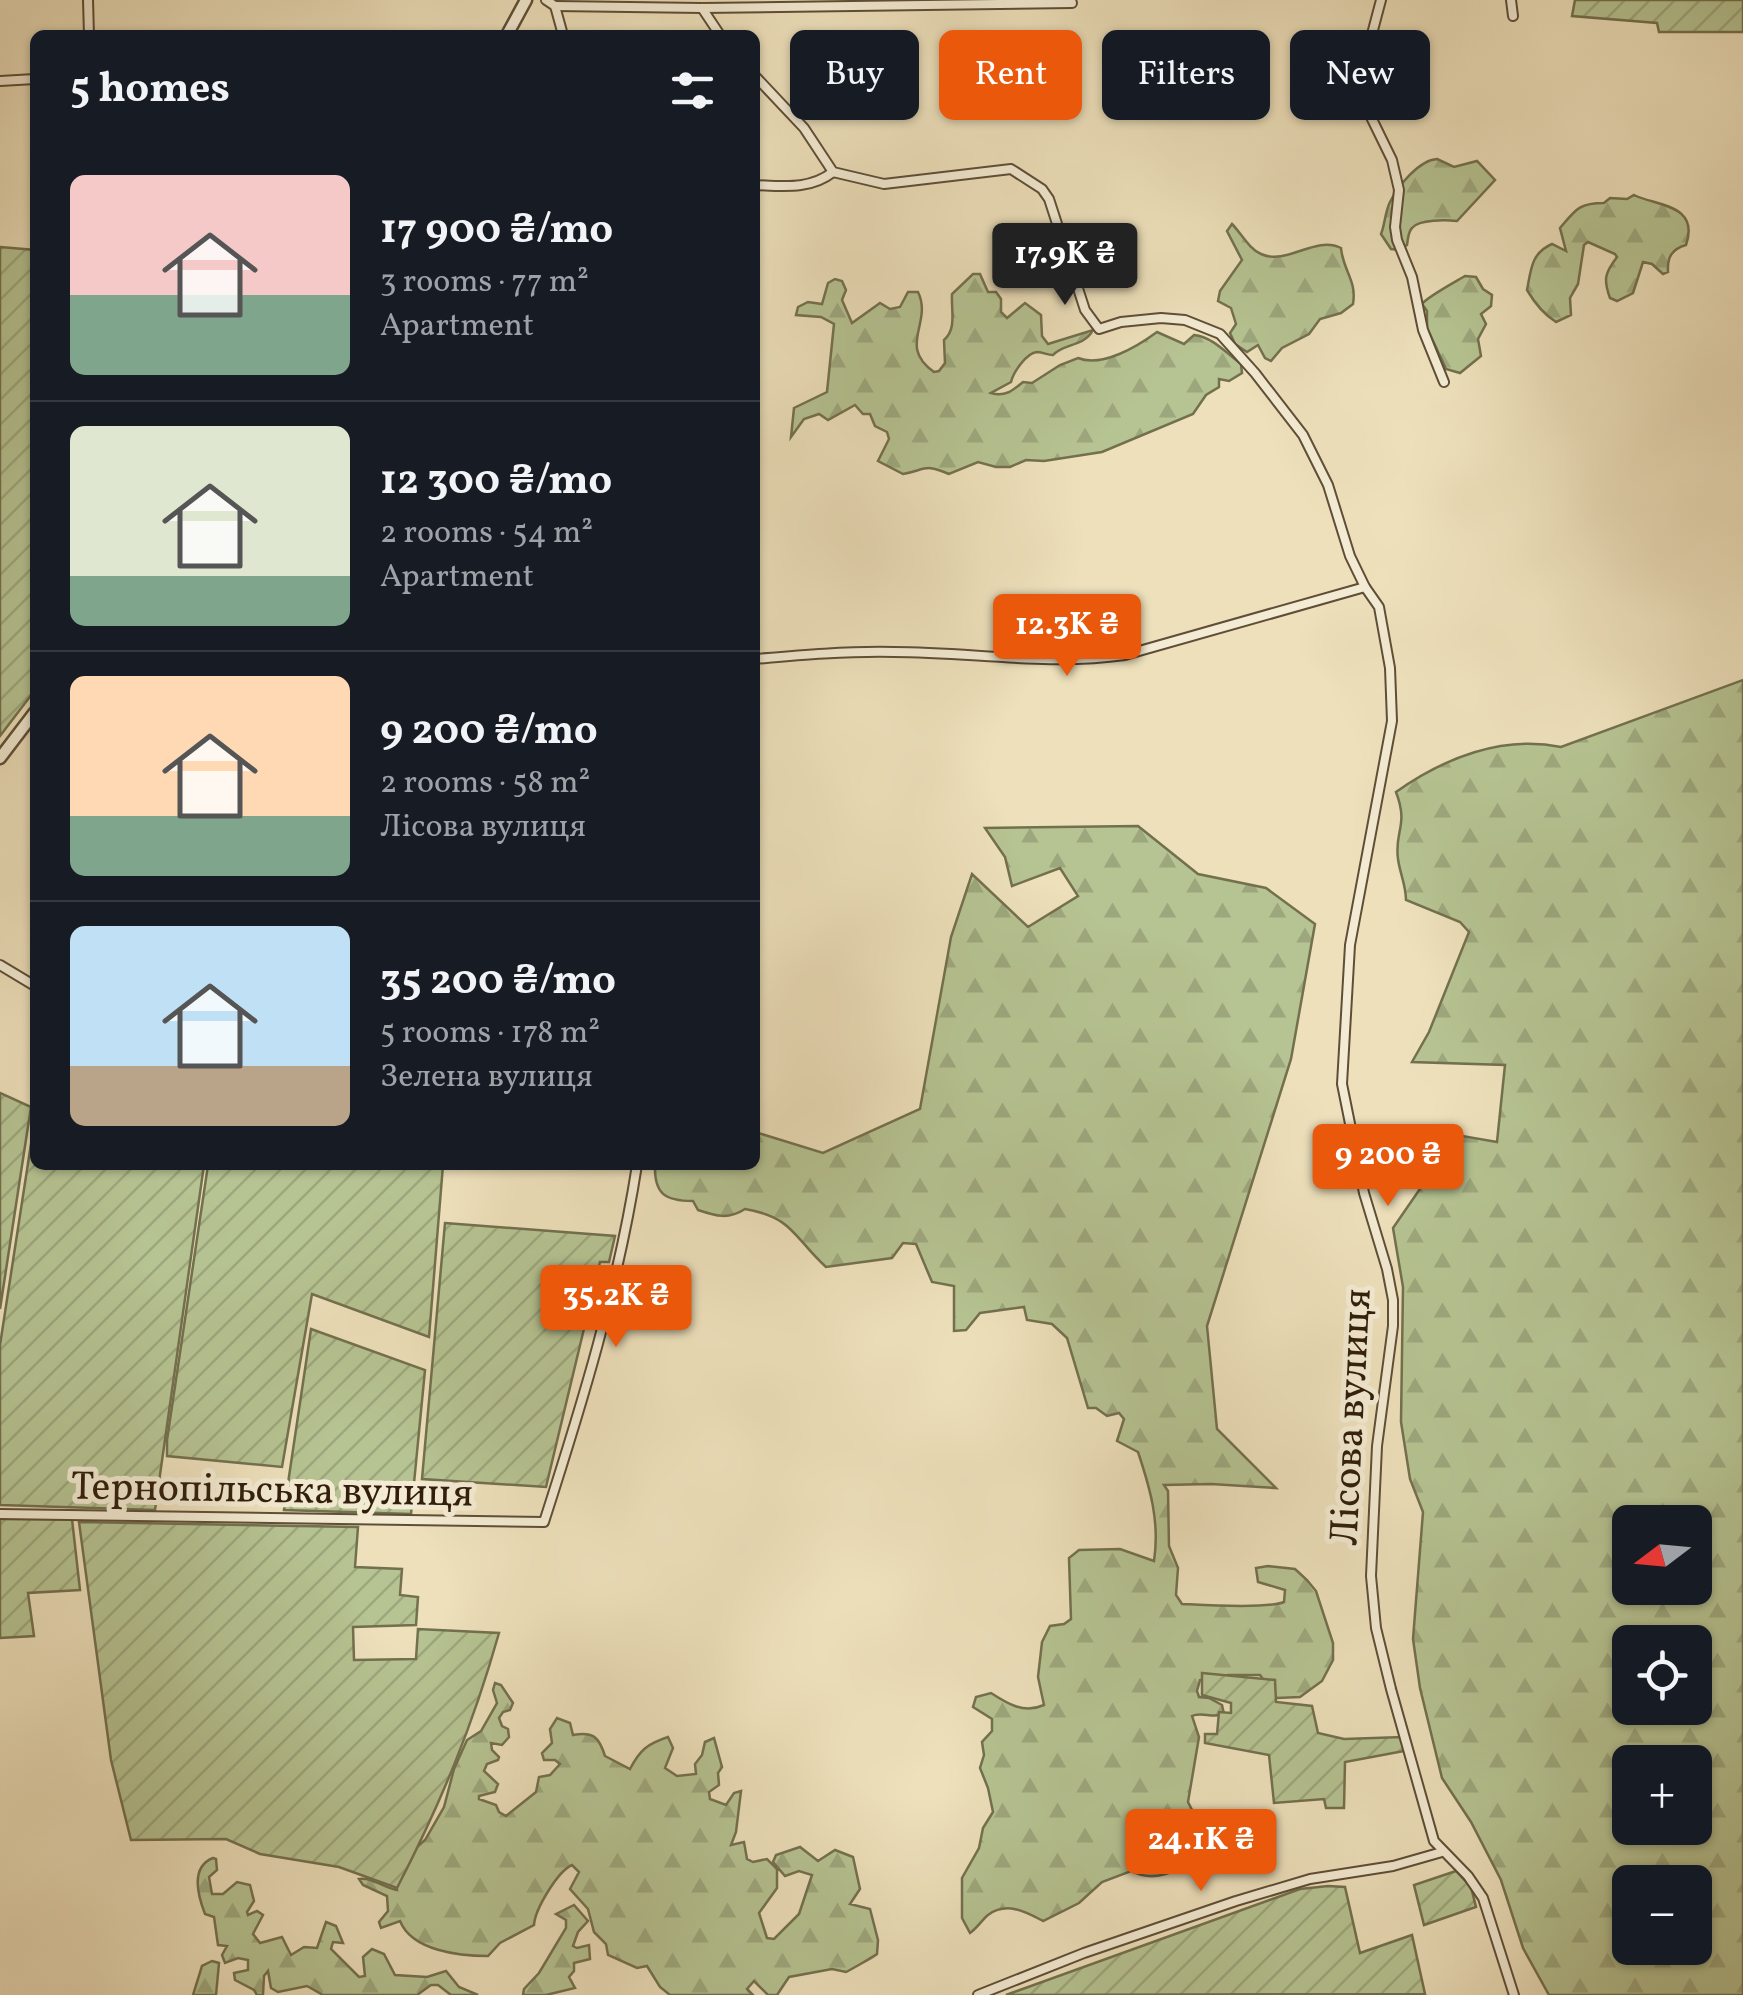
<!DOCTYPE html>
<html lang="en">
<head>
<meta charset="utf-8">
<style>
	:root { --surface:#171b24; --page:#242831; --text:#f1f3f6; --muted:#9ea1a6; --line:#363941; --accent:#ea580c }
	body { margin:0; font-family:Vollkorn,serif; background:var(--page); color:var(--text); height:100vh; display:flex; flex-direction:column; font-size:38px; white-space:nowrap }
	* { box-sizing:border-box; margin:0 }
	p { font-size:32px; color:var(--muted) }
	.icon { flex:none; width:55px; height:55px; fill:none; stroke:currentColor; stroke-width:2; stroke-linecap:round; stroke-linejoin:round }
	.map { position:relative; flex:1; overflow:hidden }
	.details { position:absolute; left:30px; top:30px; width:730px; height:1140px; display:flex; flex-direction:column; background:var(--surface); border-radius:15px; box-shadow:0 2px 8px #0004 }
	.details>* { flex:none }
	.guide { position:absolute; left:790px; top:30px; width:802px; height:90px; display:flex; gap:20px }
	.needle { width:65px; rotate:254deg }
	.controls { position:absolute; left:1612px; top:1505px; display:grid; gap:20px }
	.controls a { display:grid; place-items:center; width:100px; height:100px; border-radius:15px; background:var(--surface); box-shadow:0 2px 8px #0004; font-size:50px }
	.price { position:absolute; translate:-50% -85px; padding:0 22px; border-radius:10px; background:var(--accent); color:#fff; font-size:32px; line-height:65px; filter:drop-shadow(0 2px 5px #0008) }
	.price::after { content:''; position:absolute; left:50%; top:60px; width:30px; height:22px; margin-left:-15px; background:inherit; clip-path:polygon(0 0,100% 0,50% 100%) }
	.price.active { background:#222; color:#fff }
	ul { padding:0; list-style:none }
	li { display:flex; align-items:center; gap:30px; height:250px; padding:0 40px }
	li+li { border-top:2px solid var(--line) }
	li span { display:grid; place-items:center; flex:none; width:280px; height:200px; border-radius:15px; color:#555 }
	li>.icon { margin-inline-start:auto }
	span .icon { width:120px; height:120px; fill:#fffc; stroke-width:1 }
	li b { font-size:42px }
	h2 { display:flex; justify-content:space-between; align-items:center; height:120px; padding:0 40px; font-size:42px }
	.pill { padding:0 35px; border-radius:15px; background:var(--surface); box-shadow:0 2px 8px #0004; font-size:35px; line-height:90px }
	.pill.active { background:var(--accent); color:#fff }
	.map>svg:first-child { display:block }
</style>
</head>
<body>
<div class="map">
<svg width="1743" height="1995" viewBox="0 0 1743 1995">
	<defs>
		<pattern id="forest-firs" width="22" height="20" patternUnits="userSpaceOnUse" patternTransform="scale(2.5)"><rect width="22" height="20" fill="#b6c392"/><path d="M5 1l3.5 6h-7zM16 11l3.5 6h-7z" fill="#9da77d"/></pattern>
		<pattern id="garden-furrows" width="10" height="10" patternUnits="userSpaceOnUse" patternTransform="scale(2.5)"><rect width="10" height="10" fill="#b6c392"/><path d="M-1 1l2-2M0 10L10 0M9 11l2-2" fill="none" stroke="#9da77d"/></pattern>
	</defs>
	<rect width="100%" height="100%" fill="#ede0bb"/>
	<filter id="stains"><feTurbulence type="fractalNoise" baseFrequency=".002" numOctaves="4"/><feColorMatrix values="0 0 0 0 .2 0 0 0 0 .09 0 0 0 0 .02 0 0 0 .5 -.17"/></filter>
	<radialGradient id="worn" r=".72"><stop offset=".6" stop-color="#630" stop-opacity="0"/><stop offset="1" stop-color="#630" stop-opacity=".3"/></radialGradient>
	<!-- forest -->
	<g fill="url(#forest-firs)" stroke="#73704e" stroke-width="2.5" fill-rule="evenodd">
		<path d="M1437 159 1454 167 1477 161 1495 180 1457 221C1447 220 1419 219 1412 228 1408 232 1408 239 1407 245L1399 250 1391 249 1381 234C1385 224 1385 212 1390 202 1398 186 1419 160 1437 159Z"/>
		<path d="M1634 195C1656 206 1700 204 1686 245 1672 249 1667 257 1668 272L1663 274 1652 264 1643 262 1633 293 1617 301 1610 298C1603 279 1605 273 1617 257L1615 254 1588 242 1584 245 1578 284 1570 298 1571 315 1556 322C1545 315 1534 302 1527 290 1531 270 1531 253 1552 244L1566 251 1560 228C1576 209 1579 203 1604 203L1610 198 1627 199Z"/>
		<path d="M1232 224C1241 233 1249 249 1261 254 1287 266 1315 235 1341 248 1343 271 1357 280 1353 304L1341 313 1320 319 1309 334 1282 348 1271 361 1265 358 1258 345 1247 352 1235 344 1230 333 1236 324 1231 308 1218 301 1220 291 1242 260 1227 231Z"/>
		<path d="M973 274H980L988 292H996L1001 299V312L1007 318 1025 303 1041 315 1042 336 1048 344 1093 330C1084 347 1064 343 1053 355 1047 355 1042 352 1037 352 1026 353 1013 373 1011 382L991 393C1005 397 1012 391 1023 382L1032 383 1060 365 1078 358C1102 368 1138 346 1157 332L1184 344 1194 335C1213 337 1227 354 1241 364L1242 373 1229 381 1219 379V387L1206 395 1193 414 1102 452 1044 461 1026 460 1010 467H996L978 462 949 474C925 463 925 470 903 474L878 461 889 439 887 432 875 426 870 414H863L855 405 828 420 819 414 804 419 791 437 794 408 827 392 834 324 821 317 796 315 798 307 808 302 822 304 828 283 835 279 842 281 846 290 842 300 852 323 880 303 890 309 900 307 908 292H918C933 323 897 346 934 372L939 371 945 363 944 340C957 329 951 310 952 294Z"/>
		<path d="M1465 276 1476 277 1483 289 1492 295 1491 306 1481 314 1486 324 1478 339 1481 356 1460 373 1446 369 1427 328V311L1422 304C1427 297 1455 282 1465 276Z"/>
		<path d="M1743 680V1995H1549L1523 1948 1501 1880 1471 1822 1442 1778 1420 1688 1413 1639 1423 1512 1410 1479 1401 1422 1403 1287 1393 1228 1457 1135 1497 1142 1505 1065 1412 1062 1429 1032 1469 932 1460 922 1406 900C1406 885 1400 874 1398 859 1394 831 1409 826 1396 792 1444 758 1502 735 1561 747ZM1630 1522H1695V1588H1630ZM1630 1642H1695V1708H1630ZM1630 1762H1695V1828H1630ZM1630 1882H1695V1948H1630Z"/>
		<path d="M1138 826 1198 874 1266 888 1315 924 1291 1059 1207 1326 1217 1429 1276 1488 1211 1484 1164 1485 1168 1491 1169 1546 1178 1568 1176 1595 1182 1604C1204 1605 1268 1609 1284 1602L1285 1590 1258 1582 1256 1568 1268 1566 1295 1569 1307 1580 1316 1591 1333 1643V1660L1322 1681 1300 1697 1277 1698 1260 1675H1228L1200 1680 1197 1691 1199 1697 1209 1698 1222 1705 1224 1714C1212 1719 1202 1711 1192 1716L1199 1737 1188 1802 1208 1841 1205 1855C1181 1868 1157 1885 1131 1871L1102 1882 1079 1903 1043 1921C1026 1912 1007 1901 988 1915 982 1920 977 1928 970 1933L962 1918V1878L979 1848 983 1828 993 1812 988 1788 980 1768 984 1755 982 1742 992 1731V1719L973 1707 976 1697 991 1693C1008 1704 1024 1714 1044 1705L1038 1677 1042 1642 1050 1626 1064 1624 1071 1619 1069 1558 1079 1550 1120 1549 1154 1561C1160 1522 1150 1488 1138 1452L1117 1441 1124 1419 1119 1413 1107 1416 1096 1408H1088L1067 1338 1052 1324 1027 1320 1024 1307 980 1313 966 1330 954 1331V1286L932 1282 916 1244 903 1243 892 1258 826 1267C794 1238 793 1217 745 1209 728 1220 716 1216 698 1210L693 1201C665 1201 654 1194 655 1165H755V1132L823 1153 920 1109 951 937 972 874 1028 927 1078 896 1060 868 1012 886 1005 857 985 828Z"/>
		<path d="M495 1683 501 1685 513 1703 510 1710 503 1712 499 1718 502 1726 508 1729 509 1737 502 1745 491 1743 492 1750 499 1757 498 1760 487 1764 484 1771 498 1784 495 1792 479 1796V1799L496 1805 499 1812 506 1816 536 1792 539 1777 550 1775 560 1764 555 1760H544L542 1753 552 1743 550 1729 557 1718 570 1723 573 1735C593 1731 599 1737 605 1756L630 1769C640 1750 647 1744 668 1737L673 1748 665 1768 677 1776 696 1774 695 1764 702 1755 705 1742 714 1738 722 1767 718 1773 719 1785 709 1792 710 1799 726 1805 734 1793 741 1791 736 1832 731 1845 744 1842 747 1859 753 1862 767 1859 777 1869V1888L759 1913 767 1938 774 1939 799 1914 812 1875 799 1871 785 1876 773 1862 776 1855 800 1847 818 1861 835 1850 853 1857 860 1889 850 1904 870 1909 878 1940 877 1954C875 1956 850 1970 846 1972L832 1969 789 1977 777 1995H768L754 1981 747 1989 753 1995H670L660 1987 647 1966 637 1968 608 1955 606 1944 594 1932 588 1909 570 1889 579 1872 572 1865C558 1871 535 1909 534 1925L500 1943 488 1956C460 1956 412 1951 400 1921L381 1928 379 1922 388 1911 387 1896 363 1885 359 1879C372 1877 384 1888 397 1890L395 1879 408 1855 425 1840 444 1807 454 1769 467 1740 481 1731 497 1703 493 1690Z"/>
		<path d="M213 1858 216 1859 217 1870 209 1877 212 1894H223L237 1882 250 1885 254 1901 247 1912 248 1915 257 1911 263 1915 253 1934 260 1943 282 1937 291 1955 304 1947 317 1948 326 1922 336 1926 343 1943 333 1942 331 1949 359 1977 365 1976 363 1957 372 1949 384 1954 395 1975 427 1977 446 1971 459 1987 478 1995H451L438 1985H431L417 1995H323L307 1986 278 1992 271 1988 268 1971 264 1976 263 1995H257L254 1990 235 1980 234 1973 248 1970V1960L238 1958 225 1963 222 1955 227 1946 218 1945 214 1917 205 1914C198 1896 190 1867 213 1858Z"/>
		<path d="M574 1905 588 1921 578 1932 573 1946 577 1948 589 1945 590 1959 574 1963V1971L569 1977 575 1988 546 1995H523L524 1989 539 1973 566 1928V1920L556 1914Z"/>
		<path d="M212 1961 219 1963 216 1995H193L202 1966Z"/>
	</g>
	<!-- garden -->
	<g fill="url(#garden-furrows)" stroke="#73704e" stroke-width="2.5">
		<path d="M1575 0H1743V32H1659L1657 23 1572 16Z"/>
		<path d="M0 247 35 250V690L0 736Z"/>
		<path d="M0 1093 31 1107 0 1309Z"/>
		<path d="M35 1118V1165H204L155 1510 0 1505V1345Z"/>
		<path d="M208 1165H443L429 1337 312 1294 282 1467 167 1456V1440Z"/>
		<path d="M445 1223 615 1236 609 1262H600L546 1487 422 1479Z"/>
		<path d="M311 1329 425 1370 411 1514 284 1510Z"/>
		<path d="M0 1519H72L80 1590 28 1593 34 1636 0 1638Z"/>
		<path d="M79 1522 358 1527 355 1567 402 1569 400 1595 418 1597 416 1625 353 1627 354 1660 416 1659 418 1629 499 1633C473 1725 441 1803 397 1888L339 1867 260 1854 226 1839 131 1840 111 1760Z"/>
		<path d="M1202 1673 1275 1680 1276 1702 1312 1706 1318 1733 1344 1739 1402 1737 1404 1751 1345 1762 1344 1808H1326L1324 1799 1274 1803 1269 1755 1205 1743V1734H1217L1219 1712 1231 1713V1703L1202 1695Z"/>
		<path d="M1456 1871 1471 1887 1476 1907 1424 1925 1414 1885Z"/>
		<path d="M1328 1886 1345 1887 1360 1953 1412 1935 1425 1994 1006 1995 1300 1889Z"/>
	</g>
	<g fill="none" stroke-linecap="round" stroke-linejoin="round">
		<!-- minor casing -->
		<g stroke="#5f4e37" stroke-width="12">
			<g id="minor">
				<path d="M88 0 89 35"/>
				<path d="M546 0 555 6 563 35"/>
				<path d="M1381 0 1368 49 1366 88 1369 113 1392 160 1399 190 1395 227 1397 240 1412 277 1423 330 1444 382"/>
				<path d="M1511 0 1513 16"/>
				<path d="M555 6 702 8 1072 3"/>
				<path d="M702 8 720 35"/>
				<path d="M755 76 804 128 833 172 884 184 1011 169 1042 189 1049 199 1085 310 1099 329 1121 322 1161 318 1185 320 1220 334 1255 373 1303 435 1328 485 1350 556 1365 587 1379 607 1390 668 1392 721 1350 945 1342 1084 1364 1193 1387 1269 1393 1300V1326L1377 1446 1371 1576 1376 1628 1391 1689 1434 1841 1468 1876 1483 1898 1514 1995"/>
				<path d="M0 81 35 79"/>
				<path d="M755 185C783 186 810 190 833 172"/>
				<path d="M755 659C801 655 848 651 894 652 972 652 1047 666 1125 655L1365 587"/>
				<path d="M0 965 35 986"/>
				<path d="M0 1514 544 1522C582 1404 618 1287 637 1165"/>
				<path d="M978 1995 1084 1953 1236 1901 1310 1879 1393 1866 1442 1852"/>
			</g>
		</g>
		<!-- tertiary casing -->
		<g stroke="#5f4e37" stroke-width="15">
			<g id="tertiary">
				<path d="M507 35 526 0"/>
				<path d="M0 758 35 712"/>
			</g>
		</g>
		<!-- minor -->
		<use href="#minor" stroke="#f3ebd3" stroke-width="8"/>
		<!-- tertiary -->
		<use href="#tertiary" stroke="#f3ebd3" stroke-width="10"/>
	</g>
	<g text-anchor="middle" stroke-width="10" stroke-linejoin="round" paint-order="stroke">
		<!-- street labels -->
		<g font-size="40" fill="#301e0b" stroke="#f3ebd3">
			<text transform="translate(1349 1417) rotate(-87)" y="14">Лісова вулиця</text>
			<text transform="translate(272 1488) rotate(1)" y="14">Тернопільська вулиця</text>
		</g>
	</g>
	<rect width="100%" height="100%" filter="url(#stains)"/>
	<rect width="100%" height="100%" fill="url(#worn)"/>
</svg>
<div class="controls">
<a><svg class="needle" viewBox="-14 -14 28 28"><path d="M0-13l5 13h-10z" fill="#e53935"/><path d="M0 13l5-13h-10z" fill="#9ea1a6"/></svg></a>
<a><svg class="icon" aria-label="locate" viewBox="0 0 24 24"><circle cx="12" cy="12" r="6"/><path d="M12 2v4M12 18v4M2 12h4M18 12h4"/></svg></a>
<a>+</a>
<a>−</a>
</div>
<b class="price active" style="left:1065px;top:308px">17.9K ₴</b>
<b class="price" style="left:1067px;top:679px">12.3K ₴</b>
<b class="price" style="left:1388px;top:1209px">9 200 ₴</b>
<b class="price" style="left:616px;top:1350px">35.2K ₴</b>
<b class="price" style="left:1201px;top:1894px">24.1K ₴</b>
<div class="guide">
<a class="pill">Buy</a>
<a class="pill active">Rent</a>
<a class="pill">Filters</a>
<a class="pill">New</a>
</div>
<section class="details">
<h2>5 homes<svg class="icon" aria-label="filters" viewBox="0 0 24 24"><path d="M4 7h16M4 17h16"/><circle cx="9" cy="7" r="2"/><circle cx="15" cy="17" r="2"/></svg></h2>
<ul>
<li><span style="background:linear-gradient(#f6c9c9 60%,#7fa58c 0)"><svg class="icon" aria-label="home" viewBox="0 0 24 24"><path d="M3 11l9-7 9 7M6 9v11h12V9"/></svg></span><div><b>17 900 ₴/mo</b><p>3 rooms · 77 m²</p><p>Apartment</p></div></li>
<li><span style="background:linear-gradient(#dfe7d0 75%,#7fa58c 0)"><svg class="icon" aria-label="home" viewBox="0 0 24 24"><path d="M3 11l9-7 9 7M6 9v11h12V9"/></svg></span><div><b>12 300 ₴/mo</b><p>2 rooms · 54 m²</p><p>Apartment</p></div></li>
<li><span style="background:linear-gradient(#ffd9b3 70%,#7fa58c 0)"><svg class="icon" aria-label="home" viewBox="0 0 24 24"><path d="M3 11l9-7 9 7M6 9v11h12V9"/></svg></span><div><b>9 200 ₴/mo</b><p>2 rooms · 58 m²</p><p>Лісова вулиця</p></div></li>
<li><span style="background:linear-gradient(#bfe0f5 70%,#b9a48a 0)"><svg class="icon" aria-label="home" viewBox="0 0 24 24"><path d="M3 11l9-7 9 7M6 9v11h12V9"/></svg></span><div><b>35 200 ₴/mo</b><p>5 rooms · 178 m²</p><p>Зелена вулиця</p></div></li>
</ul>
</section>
</div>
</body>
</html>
